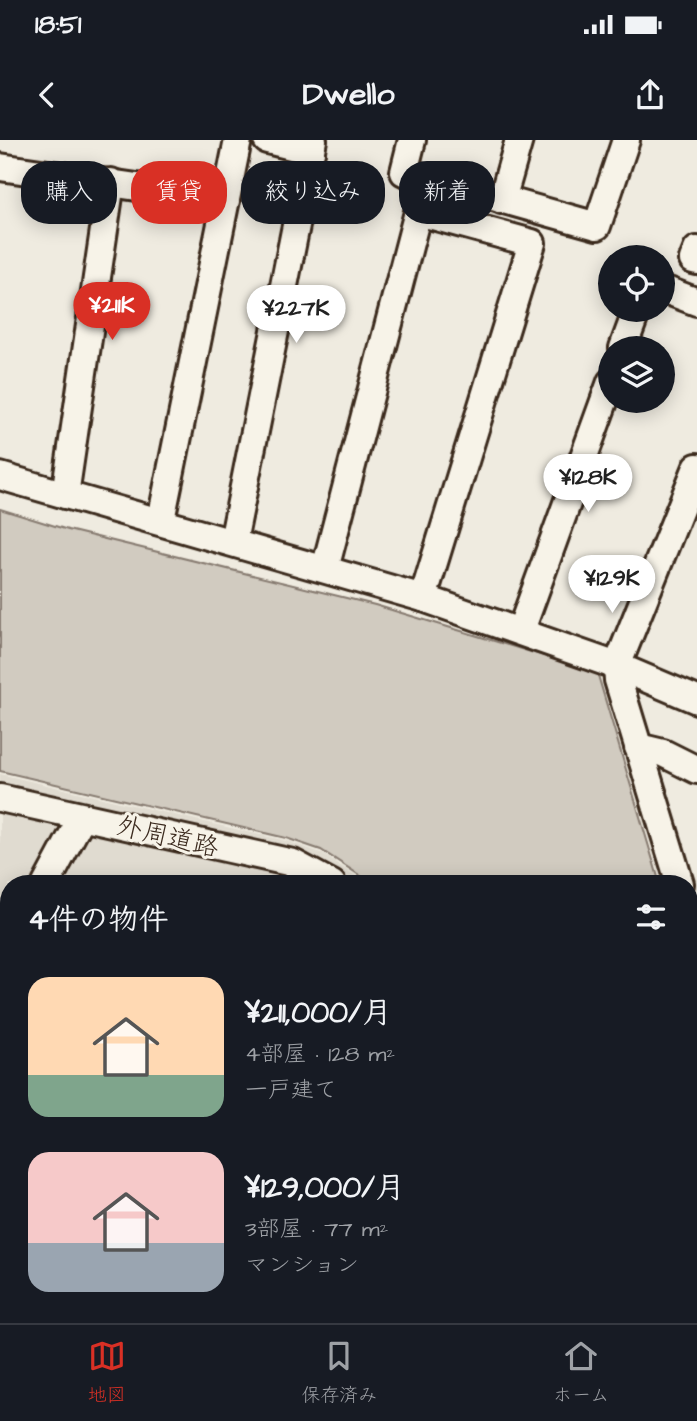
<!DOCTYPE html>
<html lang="ja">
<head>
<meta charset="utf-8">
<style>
	:root { --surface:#171b24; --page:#242831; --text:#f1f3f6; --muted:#9ea1a6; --line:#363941; --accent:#d93025 }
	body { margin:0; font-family:"Architects Daughter","Klee One",sans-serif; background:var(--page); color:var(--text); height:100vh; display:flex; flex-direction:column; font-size:26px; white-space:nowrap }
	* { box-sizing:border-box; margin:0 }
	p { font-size:23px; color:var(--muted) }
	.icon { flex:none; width:38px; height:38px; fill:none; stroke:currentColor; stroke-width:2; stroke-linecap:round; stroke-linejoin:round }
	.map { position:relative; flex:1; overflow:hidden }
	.details { position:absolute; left:0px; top:735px; width:698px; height:448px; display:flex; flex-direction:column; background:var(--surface); border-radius:28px 28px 0 0; box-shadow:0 4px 18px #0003 }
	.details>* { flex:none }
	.banner { position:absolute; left:21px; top:21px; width:656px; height:63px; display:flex; gap:14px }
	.fabs { position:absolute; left:598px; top:105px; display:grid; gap:14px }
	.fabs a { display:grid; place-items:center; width:77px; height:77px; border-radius:50%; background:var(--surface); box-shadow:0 4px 18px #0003; font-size:35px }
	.price { position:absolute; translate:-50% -60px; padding:0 16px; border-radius:24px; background:#fff; color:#222; font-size:23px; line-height:46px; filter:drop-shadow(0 2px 4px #0008) }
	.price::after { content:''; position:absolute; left:50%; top:42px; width:21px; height:16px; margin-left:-10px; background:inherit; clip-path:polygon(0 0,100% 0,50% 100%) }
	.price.on { background:var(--accent); color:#fff }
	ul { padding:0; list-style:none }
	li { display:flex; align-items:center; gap:21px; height:175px; padding:0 28px }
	li span { display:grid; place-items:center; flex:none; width:196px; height:140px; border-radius:21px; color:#555 }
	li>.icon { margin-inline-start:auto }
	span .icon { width:84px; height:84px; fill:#fffc; stroke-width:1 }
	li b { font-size:30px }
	h2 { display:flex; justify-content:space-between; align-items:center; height:84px; padding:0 28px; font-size:30px }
	.chip { padding:0 24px; border-radius:28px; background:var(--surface); box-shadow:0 4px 18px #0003; font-size:24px; line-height:63px }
	.chip.on { background:var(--accent); color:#fff }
	.status { display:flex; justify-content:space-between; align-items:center; height:49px; padding:0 35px; background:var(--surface); direction:ltr }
	.status svg { height:19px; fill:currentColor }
	header { display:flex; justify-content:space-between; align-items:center; height:91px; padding:0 28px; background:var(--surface); font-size:32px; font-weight:700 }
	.tabs { display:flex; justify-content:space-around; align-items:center; height:98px; border-top:2px solid var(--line); background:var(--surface); font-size:19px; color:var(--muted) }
	.tabs a { display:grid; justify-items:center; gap:4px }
	.tabs .on { color:var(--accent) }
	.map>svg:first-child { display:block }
</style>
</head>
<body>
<div class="status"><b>18:51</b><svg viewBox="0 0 49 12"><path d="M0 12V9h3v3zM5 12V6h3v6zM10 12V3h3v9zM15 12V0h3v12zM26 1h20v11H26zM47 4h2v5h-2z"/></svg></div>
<header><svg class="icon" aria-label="back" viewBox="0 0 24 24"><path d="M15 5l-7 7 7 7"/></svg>Dwello<svg class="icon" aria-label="share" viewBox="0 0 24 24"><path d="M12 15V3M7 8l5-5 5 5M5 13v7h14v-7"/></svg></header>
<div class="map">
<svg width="697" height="1183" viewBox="0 0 697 1183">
	<rect width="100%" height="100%" fill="#efebe0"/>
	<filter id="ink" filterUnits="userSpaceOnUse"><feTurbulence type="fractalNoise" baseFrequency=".0143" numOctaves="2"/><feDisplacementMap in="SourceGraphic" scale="14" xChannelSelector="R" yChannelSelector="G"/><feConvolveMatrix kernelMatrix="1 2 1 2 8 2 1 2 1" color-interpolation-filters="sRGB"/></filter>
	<g filter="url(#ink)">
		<!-- built -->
		<path fill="#e0dbd0" d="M0 634 287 701 321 713 368 744H9V1174H598L603 1183H0Z"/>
		<!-- green -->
		<g fill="#d1cbc0" stroke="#867a6f" stroke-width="2">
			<path d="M0 369 68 390 375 465 597 532 660 744H373L321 710 286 698 0 631Z"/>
			<path d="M690 840 697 858V1183H609L602 1174H690Z"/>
		</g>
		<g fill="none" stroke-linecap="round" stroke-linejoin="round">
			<!-- minor casing -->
			<g stroke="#3b2a1e" stroke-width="32">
				<g id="minor">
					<path d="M267 0 311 11"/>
					<path d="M412 0 404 32 597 86 626 0"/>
					<path d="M0 27 226 60"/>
					<path d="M502 60 519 0"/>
					<path d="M697 110 693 120 697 121"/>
					<path d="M663 149 697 162"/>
					<path d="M623 208 637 170"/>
					<path d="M697 327 617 526 697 560"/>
					<path d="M0 336 423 458 617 526 618 540 680 744"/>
					<path d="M65 355 111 42"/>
					<path d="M161 380 238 0"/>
					<path d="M233 402 313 0"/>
					<path d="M325 429 418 72 532 103 423 458"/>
					<path d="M521 490 611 242"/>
					<path d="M638 607 663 613 697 630"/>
					<path d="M0 658 293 723 332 744"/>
					<path d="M46 744 82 677"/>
					<path d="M690 774 697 800"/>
					<path d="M0 828 9 812"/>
					<path d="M0 1094 9 1093"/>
					<path d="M0 1138 9 1146"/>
					<path d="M569 1174 576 1183"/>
				</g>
			</g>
			<!-- minor -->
			<use href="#minor" stroke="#f7f3e8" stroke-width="26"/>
		</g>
	</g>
	<g text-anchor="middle" stroke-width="6" stroke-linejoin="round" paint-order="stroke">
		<!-- street labels -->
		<g font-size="26" fill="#3b2a1e" stroke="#f7f3e8">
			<text transform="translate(168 696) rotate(13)" y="9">外周道路</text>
		</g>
	</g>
</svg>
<div class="fabs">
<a><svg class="icon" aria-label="locate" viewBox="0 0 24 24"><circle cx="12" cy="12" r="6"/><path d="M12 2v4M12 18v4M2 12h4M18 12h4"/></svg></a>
<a><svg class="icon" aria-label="layers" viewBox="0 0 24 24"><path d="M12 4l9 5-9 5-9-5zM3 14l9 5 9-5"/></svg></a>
</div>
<b class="price on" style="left:112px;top:202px">¥211K</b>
<b class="price" style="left:296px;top:205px">¥227K</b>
<b class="price" style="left:588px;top:374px">¥128K</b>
<b class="price" style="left:612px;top:475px">¥129K</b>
<div class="banner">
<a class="chip">購入</a>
<a class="chip on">賃貸</a>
<a class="chip">絞り込み</a>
<a class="chip">新着</a>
</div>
<section class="details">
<h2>4件の物件<svg class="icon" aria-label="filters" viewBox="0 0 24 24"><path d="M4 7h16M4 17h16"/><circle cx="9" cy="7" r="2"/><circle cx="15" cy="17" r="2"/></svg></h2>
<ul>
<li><span style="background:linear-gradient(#ffd9b3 70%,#7fa58c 0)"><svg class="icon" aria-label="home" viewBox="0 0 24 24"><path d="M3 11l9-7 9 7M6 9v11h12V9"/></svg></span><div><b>¥211,000/月</b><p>4部屋 · 128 m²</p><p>一戸建て</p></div></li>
<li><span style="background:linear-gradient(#f6c9c9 65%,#9aa5b1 0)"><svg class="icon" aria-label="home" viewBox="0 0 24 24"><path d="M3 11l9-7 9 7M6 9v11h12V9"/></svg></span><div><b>¥129,000/月</b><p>3部屋 · 77 m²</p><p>マンション</p></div></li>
</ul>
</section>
</div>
<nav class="tabs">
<a class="on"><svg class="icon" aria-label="map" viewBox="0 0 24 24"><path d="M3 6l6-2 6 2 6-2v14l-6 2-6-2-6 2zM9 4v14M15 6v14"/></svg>地図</a>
<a><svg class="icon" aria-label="saved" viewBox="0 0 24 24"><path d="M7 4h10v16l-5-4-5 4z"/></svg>保存済み</a>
<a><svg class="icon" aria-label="home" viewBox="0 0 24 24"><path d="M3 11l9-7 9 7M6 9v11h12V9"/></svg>ホーム</a>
</nav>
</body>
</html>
